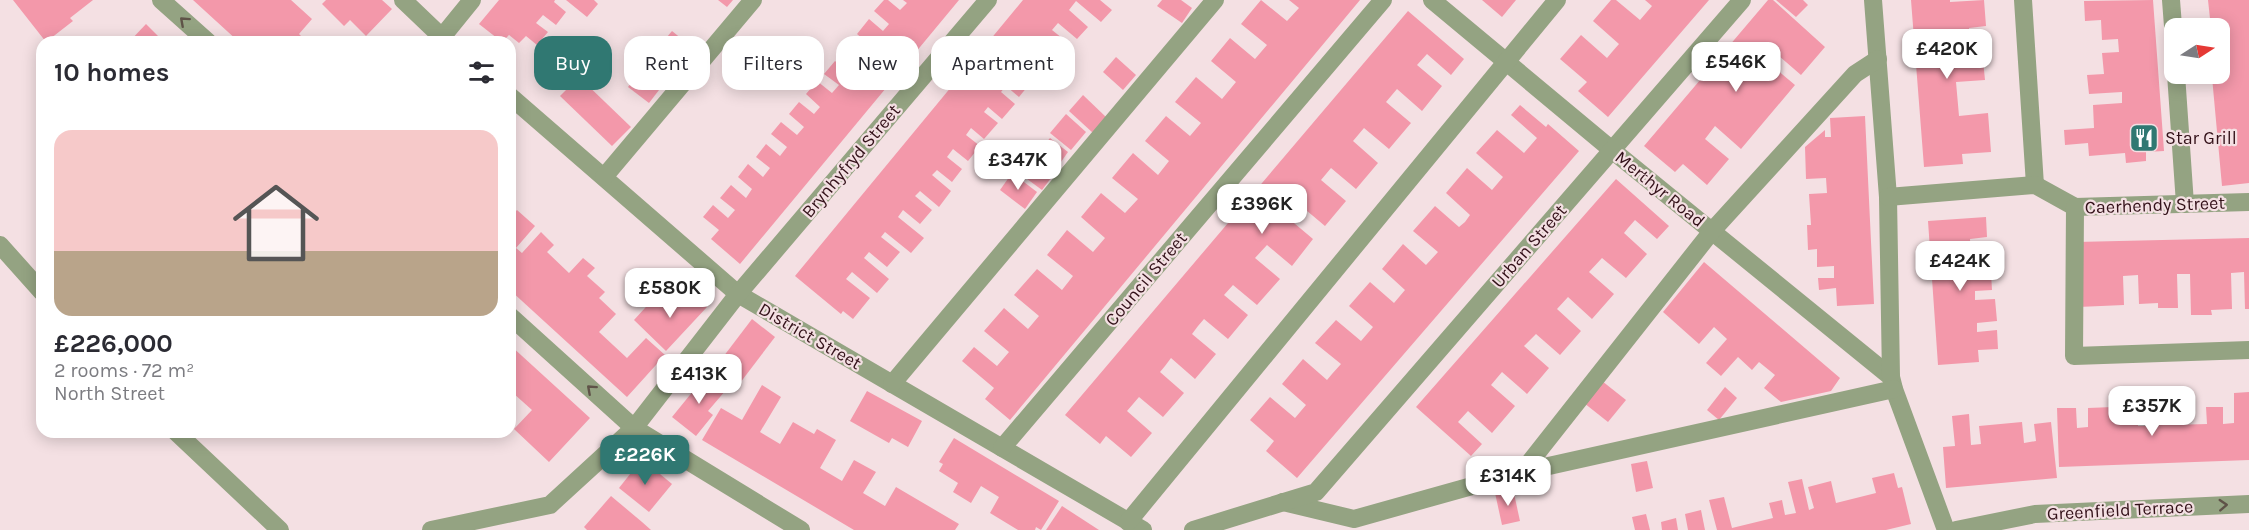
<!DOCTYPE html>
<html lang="en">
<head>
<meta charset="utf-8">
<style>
	:root { --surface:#fff; --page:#f2f2f3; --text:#2b2b33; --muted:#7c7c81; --line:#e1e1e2; --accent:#307872 }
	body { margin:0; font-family:Karla,sans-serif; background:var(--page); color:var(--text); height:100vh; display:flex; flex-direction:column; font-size:22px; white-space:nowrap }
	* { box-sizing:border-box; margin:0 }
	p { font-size:20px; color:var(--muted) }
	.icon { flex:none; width:33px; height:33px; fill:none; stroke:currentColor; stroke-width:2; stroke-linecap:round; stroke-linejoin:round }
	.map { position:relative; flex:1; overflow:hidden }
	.side { position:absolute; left:36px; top:36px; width:480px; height:402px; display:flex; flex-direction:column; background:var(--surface); border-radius:18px; box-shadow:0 3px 15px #0003 }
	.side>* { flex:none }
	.hud { position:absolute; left:534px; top:36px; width:570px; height:54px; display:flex; gap:12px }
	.needle { width:39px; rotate:78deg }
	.controls { position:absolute; left:2164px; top:18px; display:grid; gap:12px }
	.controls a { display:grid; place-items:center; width:66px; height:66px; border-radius:12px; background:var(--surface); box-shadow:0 3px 15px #0003; font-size:30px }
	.price { position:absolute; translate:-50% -51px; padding:0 14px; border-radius:12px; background:#fff; color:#222; font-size:20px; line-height:39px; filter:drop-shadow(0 2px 3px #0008) }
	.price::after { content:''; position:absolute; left:50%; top:36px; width:18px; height:14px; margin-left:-9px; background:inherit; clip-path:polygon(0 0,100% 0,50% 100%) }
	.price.current { background:var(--accent); color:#fff }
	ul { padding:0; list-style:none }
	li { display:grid; align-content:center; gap:12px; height:318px; padding:0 18px }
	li+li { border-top:2px solid var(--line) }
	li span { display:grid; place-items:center; height:186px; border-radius:18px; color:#555 }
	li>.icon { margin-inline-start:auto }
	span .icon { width:108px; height:108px; fill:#fffc; stroke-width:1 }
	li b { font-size:26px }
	h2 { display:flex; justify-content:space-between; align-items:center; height:72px; padding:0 18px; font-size:26px }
	.tag { padding:0 21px; border-radius:18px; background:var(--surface); box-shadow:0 3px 15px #0003; font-size:21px; line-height:54px }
	.tag.current { background:var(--accent); color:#fff }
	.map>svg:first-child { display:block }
</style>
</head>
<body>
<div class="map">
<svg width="2249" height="530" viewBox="0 0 2249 530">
	<rect width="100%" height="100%" fill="#f4e0e3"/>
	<!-- building -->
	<g fill="#f398aa">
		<path d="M13 0H93L70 18 73 21 46 42Z"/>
		<path d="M193 0H291L312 19 299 34 307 42H239Z"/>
		<path d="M326 0H382L392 9 366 36 350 20 344 26 322 4Z"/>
		<path d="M499 0H555L554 2 566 12 556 25 543 15 536 23 548 32 537 45 526 36 519 43 509 35 502 42 479 24Z"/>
		<path d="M566 0H594L598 4 587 17Z"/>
		<path d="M718 0H733L727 7Z"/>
		<path d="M884 0H888L900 10 907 3 903 0H959L740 264 711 239 719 230 703 217 713 205 728 218 735 210 720 198 731 185 746 198 752 189 738 177 748 164 763 177 770 168 756 157 766 144 780 156 787 147 771 134 781 122 797 135 804 127 789 114 799 102 814 114 820 107 806 94 817 81 832 93 839 85 824 74 835 61 849 73 855 66 839 53 851 40 866 52 871 46 857 34 869 19 883 31 889 24 874 11Z"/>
		<path d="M1023 0H1100L1112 10 1101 22 1076 1 1069 10 1088 27 1077 39 1058 23 1052 30 1072 46 1060 59 1042 43 1034 52 1047 63 1038 74 1025 63 1018 70 1032 81 1019 97 1006 86 1001 92 1015 104 1002 119 988 107 984 112 998 123 984 139 971 128 966 135 980 146 968 161 953 149 947 157 962 169 952 182 937 170 932 175 951 191 939 207 920 191 915 196 932 210 920 224 903 210 898 217 924 238 911 253 885 232 881 237 900 252 887 267 869 252 864 258 889 279 877 293 852 272 846 279 870 298 853 319 843 311 841 314 795 276Z"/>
		<path d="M1162 0H1181L1192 8 1182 23 1157 6Z"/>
		<path d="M1261 0 1287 21 1299 8 1289 0H1360L1010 420 985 399 994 388 962 361 974 347 997 366 1009 352 984 331 1004 308 1028 329 1039 316 1014 295 1037 269 1062 290 1073 276 1047 255 1067 230 1093 252 1105 238 1081 217 1101 193 1125 213 1138 199 1112 178 1133 153 1158 175 1169 161 1145 141 1166 116 1190 136 1201 123 1175 102 1196 77 1222 99 1236 82 1211 61 1230 38 1255 59 1267 45 1241 24Z"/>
		<path d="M1482 0H1516L1502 17Z"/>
		<path d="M1611 0H1616L1640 20 1652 6 1645 0H1709L1608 117 1578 91 1587 82 1560 59 1581 35 1607 58 1612 52 1619 44 1593 21Z"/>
		<path d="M1768 0H1773L1825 47 1801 75 1779 56 1771 65 1795 85 1741 149 1715 126 1705 139 1729 159 1707 185 1683 164 1675 172 1644 146Z"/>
		<path d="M1776 0H1803L1808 5 1796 17Z"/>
		<path d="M1911 0H1950V2L1984 0 1986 26 1969 28 1970 49 1954 50V56L1955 63 1983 60 1985 80 1956 82 1959 116 1988 113 1991 152 1962 154 1963 164 1924 167Z"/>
		<path d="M2153 0 2164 151 2146 152V161L2126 163 2125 153 2089 156 2088 143 2065 145 2064 130 2094 128 2093 105 2122 103V92L2089 94 2087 75 2104 74 2102 53 2119 52 2118 39 2102 40 2101 20 2085 21 2084 1Z"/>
		<path d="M2208 0H2249V183L2222 186 2212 77H2215V74H2220V28H2211Z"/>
		<path d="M1408 11 1464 59 1451 75 1427 54 1417 65 1442 86 1422 111 1397 89 1386 102 1411 123 1389 149 1364 128 1353 141 1378 163 1356 189 1331 168 1321 180 1346 201 1325 226 1300 205 1288 218 1313 239 1292 266 1267 245 1255 258 1280 279 1257 305 1233 285 1224 295 1248 315 1228 339 1204 319 1198 326 1192 334 1216 354 1195 379 1171 358 1165 366 1160 372 1184 393 1163 417 1139 397 1127 411 1152 433 1131 457 1106 436 1100 444 1065 415Z"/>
		<path d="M146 24 164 42H129Z"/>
		<path d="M672 31 693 48 678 67 657 49Z"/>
		<path d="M655 52 676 68 649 103 628 87Z"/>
		<path d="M1116 57 1136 75 1123 90 1103 72Z"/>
		<path d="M579 77 631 127 612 146 560 96Z"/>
		<path d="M42 91V104L36 95Z"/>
		<path d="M1083 95 1107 118 1093 133 1069 111Z"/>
		<path d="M1520 105 1546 127 1548 124 1579 151 1297 478 1266 451 1274 441 1250 420 1270 397 1295 418 1306 405 1282 384 1303 359 1327 380 1332 374 1341 364 1315 343 1336 320 1361 341 1373 327 1349 306 1370 282 1394 303 1405 290 1382 269 1403 244 1426 265 1438 252 1413 231 1435 206 1459 227 1465 222 1470 215 1446 193 1467 168 1492 190 1503 177 1476 153 1497 130 1524 153 1537 138 1511 115Z"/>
		<path d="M1066 114 1086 132 1071 150 1050 133Z"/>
		<path d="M1865 116 1874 304 1837 306 1836 288 1819 290 1818 278H1834V266L1817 267V249L1808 250 1807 225H1811L1809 194 1827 193 1826 178 1806 179 1805 147 1825 130V137H1831L1830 118Z"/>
		<path d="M1050 138 1068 152 1056 169 1037 154Z"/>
		<path d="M1030 157 1054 174 1042 190 1019 173Z"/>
		<path d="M1012 173 1037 192 1025 209 1000 190Z"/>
		<path d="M1616 179 1669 226 1657 239 1635 220 1628 228 1624 233 1647 254 1626 278 1602 258 1589 272 1614 294 1592 319 1568 297 1557 309 1581 331 1560 355 1536 334 1524 346 1549 368 1527 394 1502 372 1491 385 1515 406 1492 433 1468 411 1458 422 1482 444 1471 456 1416 407Z"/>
		<path d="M510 209 514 213 517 210 535 226 516 248 522 253 541 232 554 245 547 252 569 273 583 258 595 268 587 276 605 292 599 298 616 314 599 332 627 358 646 338 665 355 627 397 510 290Z"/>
		<path d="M1986 217 1987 237 1970 239 1972 275 1991 273 1992 290 1975 291V300L1995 299 1997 321 1977 323V332L1997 330 1998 349 1978 350 1979 362 1938 365 1928 221Z"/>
		<path d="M2249 238V309H2245L2244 272 2231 273 2232 309 2211 310 2212 315H2191L2190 274H2177L2178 308H2158V303L2139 304 2138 275 2123 276 2124 305 2078 307 2076 242Z"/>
		<path d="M1704 262 1840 378 1831 391 1781 402 1764 388 1775 375 1759 362 1752 370 1738 357 1721 376 1706 363 1727 339 1714 327 1699 344 1663 312Z"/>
		<path d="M689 290 707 307 666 351 634 320 655 297 669 310Z"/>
		<path d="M752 319 775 337 740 383 717 365Z"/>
		<path d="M510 345 590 418 549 462 514 429 532 410 513 393 510 396Z"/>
		<path d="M707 374 726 390 708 411 713 415 696 436 672 417Z"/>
		<path d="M1602 381 1626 400 1608 422 1584 403Z"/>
		<path d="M762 385 781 397 760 432 780 444 793 422 814 434 817 429 836 440 820 468 842 481 854 460 876 472 863 493 885 506 896 487 959 524 955 530H854L702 440 721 408 742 420Z"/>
		<path d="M1725 387 1737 398 1719 420 1707 410Z"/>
		<path d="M867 391 922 421 908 447 892 438 889 443 850 421Z"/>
		<path d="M2249 392V460L2059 467 2057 408H2076L2077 428 2088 427V408L2138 406V426H2152L2151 403 2172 402V425L2207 424 2206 407H2223V424L2234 423V393Z"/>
		<path d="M1969 414 1971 445 1981 444 1979 426 2022 422 2024 443 2036 441 2034 424 2051 422 2057 478 1946 488 1943 447 1955 446 1952 416Z"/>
		<path d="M954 438 1059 501 1041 530 1036 527 1035 530H1018L990 513 999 497 981 486 971 503 953 492 958 483 939 471 943 464 939 462Z"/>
		<path d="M642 459 672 484 649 512 619 488Z"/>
		<path d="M1647 461 1653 488 1636 492 1631 464Z"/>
		<path d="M1894 473 1898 488 1902 487 1911 524 1886 530H1717L1709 500 1724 497 1732 528 1773 518 1769 503 1782 500 1785 515 1796 513 1788 482 1802 479 1809 510 1814 508 1808 487 1831 481 1836 503 1876 493 1872 478Z"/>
		<path d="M1513 489 1520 521 1502 525 1495 493Z"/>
		<path d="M611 496 642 522 651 530H587L584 527Z"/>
		<path d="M1062 506 1079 517 1099 530H1046Z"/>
		<path d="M1701 510 1705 530H1688L1685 514Z"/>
		<path d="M1646 514 1650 530H1635L1632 517Z"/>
		<path d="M1676 518 1678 530H1662L1661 522Z"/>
	</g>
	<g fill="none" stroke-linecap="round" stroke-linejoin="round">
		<!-- minor -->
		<g stroke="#94a382" stroke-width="18">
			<path d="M161 0 208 42"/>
			<path d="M403 0 447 42"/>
			<path d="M1432 0 1612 150 1891 377"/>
			<path d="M1873 0 1888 197 1891 377 1894 389 1946 530"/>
			<path d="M2023 0 2035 185"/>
			<path d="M2171 0 2175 52"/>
			<path d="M442 37 472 0"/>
			<path d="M2176 74 2185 204"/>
			<path d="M510 96 738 294 1143 530"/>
			<path d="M604 177 753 0"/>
			<path d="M1888 197 2035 185 2075 207 2249 202"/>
			<path d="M2075 207 2074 356 2249 350"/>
			<path d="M0 245 42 292"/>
			<path d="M510 316 634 428 801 530"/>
			<path d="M892 384 1215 0"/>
			<path d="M176 432 280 530"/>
			<path d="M1002 448 1383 0"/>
			<path d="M1522 472 1712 231 1855 74 1878 59"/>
			<path d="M1283 502 1354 519 1522 472 1894 389"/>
			<path d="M1128 522 1557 0"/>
			<path d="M431 530 550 505 634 428 738 294 988 0"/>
			<path d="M1193 530 1316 492 1742 0"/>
			<path d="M1956 530 2035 514 2249 504"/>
		</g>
	</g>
	<!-- one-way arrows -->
	<defs><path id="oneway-chevron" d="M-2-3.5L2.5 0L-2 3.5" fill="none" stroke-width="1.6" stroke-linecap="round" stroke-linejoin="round" transform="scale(1.5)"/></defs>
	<g stroke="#5f5348">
		<use href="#oneway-chevron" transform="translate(184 21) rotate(-138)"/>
		<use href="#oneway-chevron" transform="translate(591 389) rotate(-138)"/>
		<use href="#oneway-chevron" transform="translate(2223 505) rotate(-3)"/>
	</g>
	<!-- icons -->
	<defs>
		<g id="restaurant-square" transform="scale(1.5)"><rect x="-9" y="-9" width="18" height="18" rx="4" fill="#307872" stroke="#f4e0e3"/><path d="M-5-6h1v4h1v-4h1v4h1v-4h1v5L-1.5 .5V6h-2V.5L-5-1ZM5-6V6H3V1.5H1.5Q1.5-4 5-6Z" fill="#fff"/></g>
	</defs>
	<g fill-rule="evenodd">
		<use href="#restaurant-square" x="2144" y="138"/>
	</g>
	<g text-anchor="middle" stroke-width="4.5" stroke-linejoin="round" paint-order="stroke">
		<!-- poi labels -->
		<g font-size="18" fill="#331119" stroke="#f4e0e3" text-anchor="start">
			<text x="2165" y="144">Star Grill</text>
		</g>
		<!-- street labels -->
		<g font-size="18" fill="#331119" stroke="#f4e0e3">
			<text transform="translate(851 161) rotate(-50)" y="6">Brynhyfryd Street</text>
			<text transform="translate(1660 189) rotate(39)" y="6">Merthyr Road</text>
			<text transform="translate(2155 205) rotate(-2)" y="6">Caerhendy Street</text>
			<text transform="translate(1529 246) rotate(-49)" y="6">Urban Street</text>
			<text transform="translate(1146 279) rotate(-50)" y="6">Council Street</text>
			<text transform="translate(810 336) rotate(30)" y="6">District Street</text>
			<text transform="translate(2120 510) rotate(-3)" y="6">Greenfield Terrace</text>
		</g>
	</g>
</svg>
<div class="controls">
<a><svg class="needle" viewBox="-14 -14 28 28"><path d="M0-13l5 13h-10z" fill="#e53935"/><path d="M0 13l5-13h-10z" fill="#7c7c81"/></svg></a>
</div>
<b class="price" style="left:1947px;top:80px">£420K</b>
<b class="price" style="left:1736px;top:93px">£546K</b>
<b class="price" style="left:1018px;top:191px">£347K</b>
<b class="price" style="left:1262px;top:235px">£396K</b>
<b class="price" style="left:1960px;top:292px">£424K</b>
<b class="price" style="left:670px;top:319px">£580K</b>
<b class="price" style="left:699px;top:405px">£413K</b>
<b class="price" style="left:2152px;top:437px">£357K</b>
<b class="price current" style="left:645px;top:486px">£226K</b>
<b class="price" style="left:1508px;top:507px">£314K</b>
<div class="hud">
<a class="tag current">Buy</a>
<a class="tag">Rent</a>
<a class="tag">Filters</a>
<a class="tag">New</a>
<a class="tag">Apartment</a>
</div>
<section class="side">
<h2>10 homes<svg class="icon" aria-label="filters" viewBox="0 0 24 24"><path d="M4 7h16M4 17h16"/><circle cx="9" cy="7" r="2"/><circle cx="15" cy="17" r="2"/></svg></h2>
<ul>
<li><span style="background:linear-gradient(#f6c9c9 65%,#b9a48a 0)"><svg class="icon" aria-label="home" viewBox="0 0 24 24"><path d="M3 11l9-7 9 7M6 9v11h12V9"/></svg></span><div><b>£226,000</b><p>2 rooms · 72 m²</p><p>North Street</p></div></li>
</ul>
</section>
</div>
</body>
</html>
